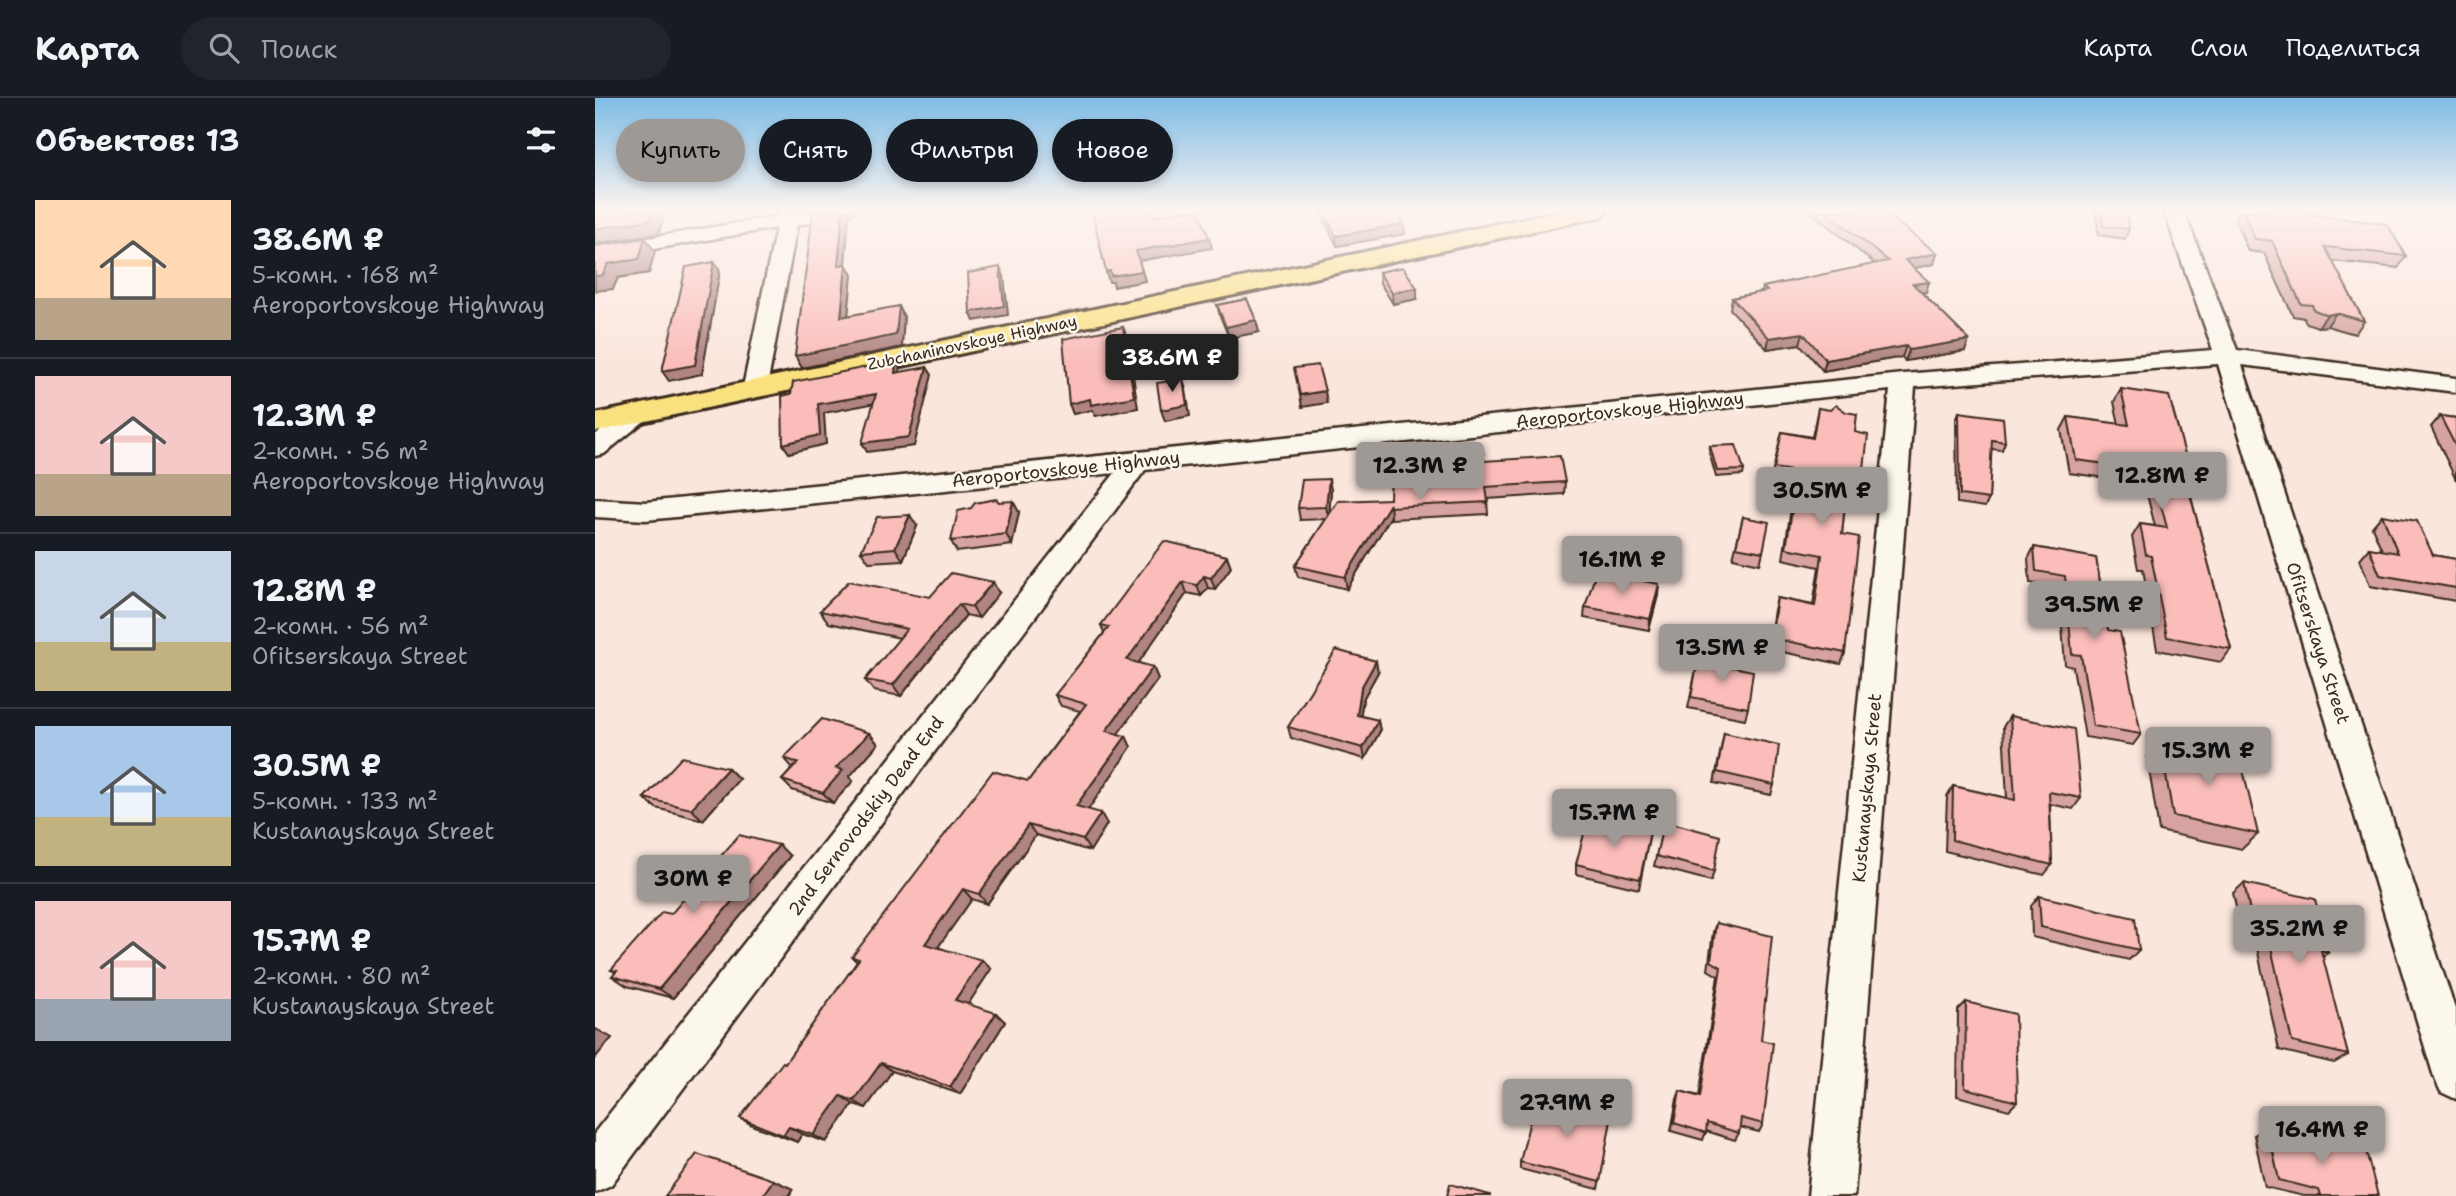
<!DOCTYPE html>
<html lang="ru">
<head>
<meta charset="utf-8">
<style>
	:root { --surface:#171b24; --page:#20242c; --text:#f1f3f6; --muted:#9ea1a6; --line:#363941; --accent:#9f9995 }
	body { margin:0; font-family:"Shantell Sans",sans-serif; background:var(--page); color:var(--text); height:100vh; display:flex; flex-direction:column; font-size:26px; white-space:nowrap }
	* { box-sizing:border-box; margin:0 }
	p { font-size:23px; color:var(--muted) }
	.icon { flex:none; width:38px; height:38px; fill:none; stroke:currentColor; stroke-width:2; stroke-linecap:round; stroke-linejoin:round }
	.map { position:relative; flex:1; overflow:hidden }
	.sheet { display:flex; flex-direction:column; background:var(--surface); width:595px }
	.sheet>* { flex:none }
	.top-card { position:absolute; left:21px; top:21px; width:665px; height:63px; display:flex; gap:14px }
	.price { position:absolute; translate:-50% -60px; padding:0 16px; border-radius:7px; background:var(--accent); color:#111; font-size:23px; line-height:46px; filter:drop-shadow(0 2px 4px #0008) }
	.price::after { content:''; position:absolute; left:50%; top:42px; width:21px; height:16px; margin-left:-10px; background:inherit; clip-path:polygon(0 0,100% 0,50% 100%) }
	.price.current { background:#222; color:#fff }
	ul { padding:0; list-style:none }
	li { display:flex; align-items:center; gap:21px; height:175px; padding:0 35px }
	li+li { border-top:2px solid var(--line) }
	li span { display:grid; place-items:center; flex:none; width:196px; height:140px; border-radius:0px; color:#555 }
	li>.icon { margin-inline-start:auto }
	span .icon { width:84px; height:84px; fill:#fffc; stroke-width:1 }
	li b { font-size:30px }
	h2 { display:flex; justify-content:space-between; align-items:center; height:84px; padding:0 35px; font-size:30px }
	.chip { padding:0 24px; border-radius:32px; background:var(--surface); box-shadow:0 4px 10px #0003; font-size:24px; line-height:63px }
	.chip.current { background:var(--accent); color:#111 }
	header { display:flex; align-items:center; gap:42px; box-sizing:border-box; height:98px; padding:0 35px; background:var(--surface); border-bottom:2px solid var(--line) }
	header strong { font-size:33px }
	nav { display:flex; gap:38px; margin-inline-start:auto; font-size:24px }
	.search { width:490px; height:63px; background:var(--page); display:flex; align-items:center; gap:18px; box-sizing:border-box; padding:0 24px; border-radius:38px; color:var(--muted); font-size:26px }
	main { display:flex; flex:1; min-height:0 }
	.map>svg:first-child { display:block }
</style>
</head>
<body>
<header>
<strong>Карта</strong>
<div class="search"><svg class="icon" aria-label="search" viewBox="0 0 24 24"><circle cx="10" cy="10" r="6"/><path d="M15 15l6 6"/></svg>Поиск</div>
<nav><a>Карта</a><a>Слои</a><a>Поделиться</a></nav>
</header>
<main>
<section class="sheet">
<h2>Объектов: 13<svg class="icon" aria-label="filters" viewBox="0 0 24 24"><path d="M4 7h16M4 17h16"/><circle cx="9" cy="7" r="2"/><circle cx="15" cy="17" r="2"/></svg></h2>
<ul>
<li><span style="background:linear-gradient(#ffd9b3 70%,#b9a48a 0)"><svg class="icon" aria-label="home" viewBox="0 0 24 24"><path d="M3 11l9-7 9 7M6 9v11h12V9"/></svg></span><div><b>38.6M ₽</b><p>5-комн. · 168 m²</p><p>Aeroportovskoye Highway</p></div></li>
<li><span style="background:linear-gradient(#f6c9c9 70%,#b9a48a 0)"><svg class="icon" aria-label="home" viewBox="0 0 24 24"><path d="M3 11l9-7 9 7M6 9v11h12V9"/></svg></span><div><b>12.3M ₽</b><p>2-комн. · 56 m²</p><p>Aeroportovskoye Highway</p></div></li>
<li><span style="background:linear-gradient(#c9d6e8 65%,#c2b280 0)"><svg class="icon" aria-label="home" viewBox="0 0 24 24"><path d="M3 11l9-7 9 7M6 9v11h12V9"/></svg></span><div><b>12.8M ₽</b><p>2-комн. · 56 m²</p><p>Ofitserskaya Street</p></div></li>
<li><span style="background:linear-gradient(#a9c7e8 65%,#c2b280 0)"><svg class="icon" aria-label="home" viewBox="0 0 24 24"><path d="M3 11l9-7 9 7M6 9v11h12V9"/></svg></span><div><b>30.5M ₽</b><p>5-комн. · 133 m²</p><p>Kustanayskaya Street</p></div></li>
<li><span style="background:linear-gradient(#f6c9c9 70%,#9aa5b1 0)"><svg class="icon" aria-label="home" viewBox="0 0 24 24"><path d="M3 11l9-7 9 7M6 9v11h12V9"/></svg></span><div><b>15.7M ₽</b><p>2-комн. · 80 m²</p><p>Kustanayskaya Street</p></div></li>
</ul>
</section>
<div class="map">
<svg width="1861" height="1098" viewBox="0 0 1861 1098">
	<rect width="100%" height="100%" fill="#fbe6dd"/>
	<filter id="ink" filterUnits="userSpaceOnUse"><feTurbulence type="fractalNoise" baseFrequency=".0143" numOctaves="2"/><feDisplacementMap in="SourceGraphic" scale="14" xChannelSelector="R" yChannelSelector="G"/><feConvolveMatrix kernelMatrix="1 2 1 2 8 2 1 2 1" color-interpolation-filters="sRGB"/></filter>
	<g filter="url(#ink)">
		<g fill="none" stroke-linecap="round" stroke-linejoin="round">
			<!-- minor casing -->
			<g stroke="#3b2a1e" stroke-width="5">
				<g id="minor">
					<path d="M182 113H258L248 119 202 127 172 289 169 294 160 296 151 294 148 289 181 130 0 161V149L183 118Z"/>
					<path d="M1569 113H1589L1642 252 1861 280V294L1647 267 1861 914V1001L1846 994 1839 979 1623 266 1320 289 1259 1098H1213L1295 292 550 372 16 1087 0 1094V1034L520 375 51 422 0 419V401L51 404 1308 276 1618 252Z"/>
					<path d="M44 307 53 310 57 315 53 320 9 356 0 358V337L35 310Z"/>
				</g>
			</g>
			<!-- major casing -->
			<g stroke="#3b2a1e" stroke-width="6">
				<path id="major" d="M964 113H1011L1008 118 999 120 0 334V316Z"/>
			</g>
			<!-- minor -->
			<use href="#minor" fill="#fbf7ec" fill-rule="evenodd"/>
			<!-- major -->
			<use href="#major" fill="#fae180" fill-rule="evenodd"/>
		</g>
		<!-- wall -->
		<g fill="#d7a3a0" stroke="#3b2a1e" stroke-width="2">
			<path d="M727 113H801L810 136 742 148 728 120Z"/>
			<path d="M1215 113H1303L1291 116 1342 155 1339 166 1319 170 1331 194 1327 195 1374 242 1370 253 1310 263 1307 259 1228 273 1205 246 1172 251 1135 211 1137 200 1167 194 1168 189 1280 166Z"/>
			<path d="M1500 113H1531L1534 131 1530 141 1504 137Z"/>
			<path d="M1644 113H1709L1711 116 1811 158 1803 170 1737 163 1769 223 1760 236 1732 228 1723 229 1711 225 1709 220 1698 218 1669 155 1653 153 1640 121Z"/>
			<path d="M784 174 822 201 798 206 785 185Z"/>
			<path d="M622 207 664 234 634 240 625 218Z"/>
			<path d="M1526 291 1596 378 1592 384 1636 551 1626 564 1562 552 1548 471H1543L1537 439 1545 426 1560 428 1549 385 1474 375 1466 332 1473 319 1524 326 1519 304Z"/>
			<path d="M1223 310 1260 334 1267 387 1264 398 1251 396 1247 436 1250 555 1246 566 1173 551 1179 512 1182 500 1218 507 1224 469 1188 461 1200 386 1176 381 1187 334 1217 339Z"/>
			<path d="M1364 314 1410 344 1407 352 1396 351 1394 401 1390 409 1362 405 1361 322Z"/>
			<path d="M1845 318 1861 320V382L1836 329Z"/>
			<path d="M1115 348 1149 372 1148 377 1121 379 1114 354Z"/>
			<path d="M889 363 970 384 969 396 892 401 893 416 796 421V418L752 491 703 479 700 468 731 421 705 422 703 410 736 392 734 416 795 401 844 374Z"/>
			<path d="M424 414 417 447 362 454 356 443Z"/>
			<path d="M1787 417 1838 457 1861 461V503L1775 488 1765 461 1774 450 1787 452 1777 429Z"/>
			<path d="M1148 419 1168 454 1165 466 1138 460Z"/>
			<path d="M322 428 308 462 274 464 266 453Z"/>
			<path d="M1439 449 1501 460 1513 532 1546 636 1538 647 1490 639 1478 569 1470 567 1464 490 1435 485 1433 461Z"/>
			<path d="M632 458 636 469 620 491 613 490 606 498 592 495 543 565 558 569 563 581 522 636 536 649 493 712 512 726 495 753 441 737 392 806 377 801 343 849 396 871 373 906 410 924 365 996 297 973 271 1010 258 1006 231 1044 207 1036 202 1044 159 1028 145 1020 190 965 262 864 257 859 433 683 485 613 466 608 460 597 509 535 506 527Z"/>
			<path d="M404 495 384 520 371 517 306 598 279 593 270 582 305 540 234 525 225 513 335 499Z"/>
			<path d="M1063 497 1054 532 989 520 990 509Z"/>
			<path d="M1103 562 1153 610 1150 621 1093 610Z"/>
			<path d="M783 574 768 601 765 618 783 622 785 633 770 661 696 640 693 629Z"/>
			<path d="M1415 618 1486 700 1478 711 1455 706 1457 767 1449 777 1350 753 1352 698 1358 688 1412 700 1408 629Z"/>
			<path d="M274 635 283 646 254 679 258 683 238 705 197 692 187 682 198 670 189 660Z"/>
			<path d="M1129 635 1179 687 1176 697 1119 685Z"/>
			<path d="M1565 643 1663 736 1647 751 1564 733 1552 659Z"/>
			<path d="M133 670 144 681 108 722 61 710 49 700Z"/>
			<path d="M1069 723 1119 773 1116 783 1059 768Z"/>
			<path d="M1055 734 1044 791 981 776V766Z"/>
			<path d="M195 758 78 900 32 888 17 878 21 874 16 872 76 816Z"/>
			<path d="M1649 785 1733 854 1727 859 1753 957 1739 965 1684 952 1662 850 1649 847 1638 795Z"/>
			<path d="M1444 798 1544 852 1534 862 1437 839 1436 808Z"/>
			<path d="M1121 825 1166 942 1168 1026 1164 1034 1145 1029 1144 1035 1140 1042 1111 1033 1108 1042 1076 1033 1082 1001 1085 993 1104 998 1123 878 1113 872 1118 834Z"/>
			<path d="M1371 904 1422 1004 1414 1012 1362 998 1363 912Z"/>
			<path d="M1017 1016 1003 1091 925 1071V1064Z"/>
			<path d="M1673 1030 1783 1098H1709L1670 1089 1659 1037Z"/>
		</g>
		<!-- shaded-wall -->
		<g fill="#af8482" stroke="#3b2a1e" stroke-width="2">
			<path d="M58 113H70L64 135 0 146V131Z"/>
			<path d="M248 113H252L254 118 249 178 243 167Z"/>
			<path d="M1280 113H1303L1278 118Z"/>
			<path d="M809 126 810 136 742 148 741 138Z"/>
			<path d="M50 140 60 153 54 175 23 180 18 191 0 193V178L13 166Z"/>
			<path d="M614 140 617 150 544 163 550 183 519 189 518 184H514L511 174 541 153Z"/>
			<path d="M1342 155 1339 166 1306 173 1310 162Z"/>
			<path d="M119 164 125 173 107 276 74 283 67 273Z"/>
			<path d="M251 166 257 177 252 230 246 219Z"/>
			<path d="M405 169 409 178 413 217 379 223 375 214Z"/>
			<path d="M1334 184 1331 194 1315 197 1318 186Z"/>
			<path d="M822 190V201L798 206 797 195Z"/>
			<path d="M304 208 309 219 307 249 207 270 200 258Z"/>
			<path d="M1741 215 1732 228 1723 229 1732 217Z"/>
			<path d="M661 222 664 234 634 240 631 229Z"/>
			<path d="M528 229 532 239 543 310 500 318 498 312 478 316 474 306Z"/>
			<path d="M1208 235 1205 246 1172 251 1174 240Z"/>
			<path d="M1374 242 1370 253 1310 263 1314 252Z"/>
			<path d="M1311 248 1307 259 1228 273 1231 262Z"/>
			<path d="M301 263 305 271V284L300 275Z"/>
			<path d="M332 269 337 277 319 348 272 354 267 345Z"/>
			<path d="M588 281 591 292 595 318 570 323 566 312Z"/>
			<path d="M730 293 732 305 707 309 705 297Z"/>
			<path d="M281 296 286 304 229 315 231 346 194 355 188 346 223 306Z"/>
			<path d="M734 381 736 392 734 421 731 409Z"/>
			<path d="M418 403 424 414 417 447 411 436Z"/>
			<path d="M795 406 796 418 752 491 750 479Z"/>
			<path d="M315 417 322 428 308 462 300 450Z"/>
			<path d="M632 458 636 469 620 491 616 480Z"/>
			<path d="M609 478 613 490 606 498 602 487Z"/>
			<path d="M398 484 404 495 384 520 377 509Z"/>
			<path d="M588 484 592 495 537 574 532 562Z"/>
			<path d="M1064 486 1063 497 1054 532 1055 521Z"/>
			<path d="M364 506 371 517 306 598 298 587Z"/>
			<path d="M781 563 783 574 768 601 764 628 762 617 766 590Z"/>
			<path d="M558 569 563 581 517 644 511 633Z"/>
			<path d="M783 622 785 633 770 661 768 650Z"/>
			<path d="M274 635 283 646 254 679 258 683 238 705 228 695 241 670Z"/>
			<path d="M531 638 536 649 488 719 481 708Z"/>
			<path d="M133 670 144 681 108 722 96 711Z"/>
			<path d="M506 715 512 726 495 753 488 742Z"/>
			<path d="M433 727 441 737 392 806 384 796Z"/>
			<path d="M184 747 195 758 78 900 64 891Z"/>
			<path d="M368 791 377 801 339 855 330 846Z"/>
			<path d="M387 862 396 871 370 911 360 902Z"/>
			<path d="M401 915 410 924 365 996 355 989Z"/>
			<path d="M1 931 17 940 0 960V933Z"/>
			<path d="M286 965 297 973 271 1010 259 1003Z"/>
			<path d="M246 998 258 1006 231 1044 218 1037Z"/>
			<path d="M194 1029 207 1036 202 1044 188 1037Z"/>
			<path d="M178 1082 198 1091 194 1098H167Z"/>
		</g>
		<!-- building -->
		<g fill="#fabdba" stroke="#3b2a1e" stroke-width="2">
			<path d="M0 113H58L55 122 0 131Z"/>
			<path d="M227 113H248L243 167 251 166 246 219 304 208 301 237 200 258 218 115Z"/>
			<path d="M497 113H558L559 118 587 113H604L614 140 541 153 547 173 516 178 515 173 511 174Z"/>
			<path d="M728 113H801L809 126 741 138Z"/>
			<path d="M1230 113H1287L1342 155 1310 162 1334 184 1318 186 1374 242 1314 252 1311 248 1231 262 1208 235 1174 240 1137 200 1172 193 1168 189 1293 163Z"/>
			<path d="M1506 113H1531L1534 131 1508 128Z"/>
			<path d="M1648 113H1709L1711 116 1792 126 1811 158 1730 149 1769 223 1741 215 1732 217 1719 212 1717 207 1706 206 1677 143 1660 141Z"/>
			<path d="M50 140 44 161 13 166 8 177 0 178V148Z"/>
			<path d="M119 164 100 267 67 273 91 169Z"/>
			<path d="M405 169 409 208 375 214 373 175Z"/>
			<path d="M808 169 822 190 797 195 784 174Z"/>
			<path d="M652 201 661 222 631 229 622 207Z"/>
			<path d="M528 229 539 299 496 307 495 301 474 306 468 241Z"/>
			<path d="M301 263 300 275 332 269 314 339 267 345 281 296 223 306 225 337 188 346 187 298 196 296 198 284Z"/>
			<path d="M723 267 730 293 705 297 699 270Z"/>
			<path d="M588 281 592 307 566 312 562 285Z"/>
			<path d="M1526 291 1574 298 1596 378 1590 377 1636 551 1572 539 1556 458 1551 457 1545 426 1572 430 1557 372 1481 362 1473 319 1534 327Z"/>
			<path d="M1241 307 1251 314 1262 316 1260 334 1273 337 1267 387 1252 384 1247 436 1264 439 1250 555 1176 540 1182 500 1220 508 1227 457 1191 450 1203 374 1179 370 1187 334 1218 340 1223 310 1235 312Z"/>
			<path d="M1364 314 1408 320 1410 344 1397 342 1394 401 1365 397Z"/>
			<path d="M1845 318 1861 320V349Z"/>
			<path d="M1141 347 1149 372 1122 373 1115 348Z"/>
			<path d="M888 354 889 363 965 358 970 384 891 389 893 404 794 409 795 406 750 479 700 468 743 403 795 401 796 376 844 374V356Z"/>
			<path d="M734 381 731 409 703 410 707 382Z"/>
			<path d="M401 401 404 404 418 403 411 436 356 443 363 413 376 410 380 405Z"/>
			<path d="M315 417 300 450 266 453 282 419Z"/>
			<path d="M1787 417 1822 423 1838 457 1861 461V490L1785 477 1774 450 1803 455Z"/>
			<path d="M1148 419 1174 424 1168 454 1141 449Z"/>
			<path d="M569 443 632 458 616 480 609 478 602 487 588 484 532 562 558 569 511 633 531 638 481 708 506 715 488 742 433 727 384 796 368 791 330 846 387 862 360 902 401 915 355 989 286 965 259 1003 246 998 218 1037 194 1029 188 1037 145 1020 188 964 190 965 264 861 257 859 398 673 433 683 491 606 460 597 514 529 506 527Z"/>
			<path d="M1439 449 1501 460 1513 532 1525 534 1546 636 1498 628 1486 557 1477 556 1470 478 1441 473Z"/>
			<path d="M1001 474 1064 486 1055 521 990 509Z"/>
			<path d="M356 475 398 484 377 509 364 506 298 587 270 582 312 531 225 513 254 483 335 499Z"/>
			<path d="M741 552 781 563 766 590 762 617 783 622 768 650 693 629Z"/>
			<path d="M1103 562 1158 573 1153 610 1096 599Z"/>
			<path d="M1415 618 1479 631 1486 700 1454 694 1457 767 1357 742 1358 688 1420 702Z"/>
			<path d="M227 621 274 635 241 670 248 672 228 695 187 682 203 665 189 660Z"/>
			<path d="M1129 635 1184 647 1179 687 1122 674Z"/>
			<path d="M1565 643 1645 659 1663 736 1578 718Z"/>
			<path d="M87 659 133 670 96 711 49 700Z"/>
			<path d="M993 721 1055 734 1045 781 981 766Z"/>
			<path d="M1069 723 1125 738 1119 773 1061 758Z"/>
			<path d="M144 737 184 747 64 891 17 878 22 873 16 872 67 814 76 816Z"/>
			<path d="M1649 785 1720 801 1733 854 1726 852 1753 957 1697 944 1674 840 1660 837Z"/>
			<path d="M1444 798 1540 820 1544 852 1446 829Z"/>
			<path d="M1121 825 1177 838 1166 942 1178 945 1168 1026 1146 1020 1144 1035 1112 1025 1111 1035 1079 1025 1085 993 1105 999 1126 869 1116 863Z"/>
			<path d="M1371 904 1420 916 1422 1004 1370 990Z"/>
			<path d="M941 997 1017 1016 1005 1084 925 1064Z"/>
			<path d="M1673 1030 1771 1053 1783 1098H1726L1724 1092 1684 1082Z"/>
			<path d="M102 1056 178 1082 167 1098H70Z"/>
			<path d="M855 1086 895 1097V1098H852Z"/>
		</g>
	</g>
	<!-- sky -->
	<linearGradient id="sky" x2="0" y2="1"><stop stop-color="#7fbce6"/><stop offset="0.42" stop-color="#fdf4f0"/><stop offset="1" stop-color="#fdf4f0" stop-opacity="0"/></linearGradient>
	<rect width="1861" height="267" fill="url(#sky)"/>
	<g text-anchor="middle" stroke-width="5" stroke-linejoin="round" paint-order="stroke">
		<!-- far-street labels -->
		<g font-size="16" fill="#3b2a1e" stroke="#fbf7ec">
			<text transform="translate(377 244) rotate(-12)" y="6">Zubchaninovskoye Highway</text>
		</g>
		<!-- street labels -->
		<g font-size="18" fill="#3b2a1e" stroke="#fbf7ec">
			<text transform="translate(1035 312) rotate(-6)" y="6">Aeroportovskoye Highway</text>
			<text transform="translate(471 371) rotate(-6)" y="6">Aeroportovskoye Highway</text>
			<text transform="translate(1723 545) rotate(72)" y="6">Ofitserskaya Street</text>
			<text transform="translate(1272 690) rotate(-85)" y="6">Kustanayskaya Street</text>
			<text transform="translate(271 718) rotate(-53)" y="6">2nd Sernovodskiy Dead End</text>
		</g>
	</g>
</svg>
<b class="price current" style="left:577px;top:296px">38.6M ₽</b>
<b class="price" style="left:825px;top:404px">12.3M ₽</b>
<b class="price" style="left:1567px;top:414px">12.8M ₽</b>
<b class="price" style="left:1227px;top:429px">30.5M ₽</b>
<b class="price" style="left:1027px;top:498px">16.1M ₽</b>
<b class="price" style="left:1499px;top:543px">39.5M ₽</b>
<b class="price" style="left:1127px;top:586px">13.5M ₽</b>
<b class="price" style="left:1613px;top:689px">15.3M ₽</b>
<b class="price" style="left:1019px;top:751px">15.7M ₽</b>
<b class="price" style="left:98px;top:817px">30M ₽</b>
<b class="price" style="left:1704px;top:867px">35.2M ₽</b>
<b class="price" style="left:972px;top:1041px">27.9M ₽</b>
<b class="price" style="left:1727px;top:1068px">16.4M ₽</b>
<div class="top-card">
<a class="chip current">Купить</a>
<a class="chip">Снять</a>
<a class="chip">Фильтры</a>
<a class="chip">Новое</a>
</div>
</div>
</main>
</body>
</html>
